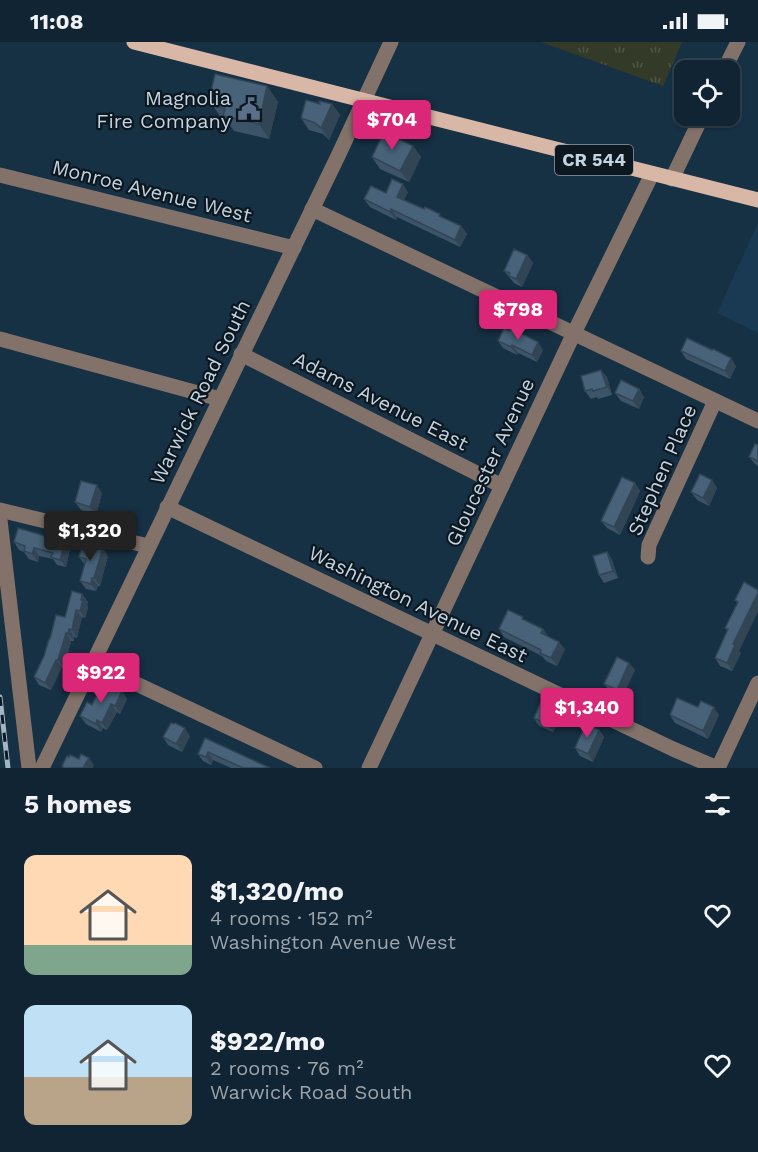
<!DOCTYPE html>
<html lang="en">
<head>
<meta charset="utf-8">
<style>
	:root { --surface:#102433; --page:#192c3b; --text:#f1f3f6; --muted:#9ca4ac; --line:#30414e; --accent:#db2777 }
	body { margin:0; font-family:"Work Sans",sans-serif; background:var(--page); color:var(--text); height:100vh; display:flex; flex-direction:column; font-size:22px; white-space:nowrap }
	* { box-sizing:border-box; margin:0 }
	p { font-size:20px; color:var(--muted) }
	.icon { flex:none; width:33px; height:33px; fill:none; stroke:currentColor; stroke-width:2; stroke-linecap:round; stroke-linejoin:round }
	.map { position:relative; height:726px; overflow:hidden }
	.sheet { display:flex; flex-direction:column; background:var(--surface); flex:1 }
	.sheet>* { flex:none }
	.tools { position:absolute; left:674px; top:18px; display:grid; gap:12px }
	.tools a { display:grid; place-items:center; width:66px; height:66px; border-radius:12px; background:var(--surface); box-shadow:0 2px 4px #0004,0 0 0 2px var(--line); font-size:30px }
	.price { position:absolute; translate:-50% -51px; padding:0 14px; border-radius:6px; background:var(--accent); color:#fff; font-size:20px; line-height:39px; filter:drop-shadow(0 2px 3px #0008) }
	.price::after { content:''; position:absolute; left:50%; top:36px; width:18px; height:14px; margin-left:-9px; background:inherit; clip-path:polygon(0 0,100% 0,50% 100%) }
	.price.current { background:#222; color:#fff }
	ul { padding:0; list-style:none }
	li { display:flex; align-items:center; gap:18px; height:150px; padding:0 24px }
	li span { display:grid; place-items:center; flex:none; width:168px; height:120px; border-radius:12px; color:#555 }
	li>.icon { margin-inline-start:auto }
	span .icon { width:72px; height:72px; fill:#fffc; stroke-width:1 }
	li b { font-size:26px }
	h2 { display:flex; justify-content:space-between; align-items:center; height:72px; padding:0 24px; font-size:26px }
	.status { display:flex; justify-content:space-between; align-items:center; height:42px; padding:0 30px; background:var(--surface); direction:ltr }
	.status svg { height:16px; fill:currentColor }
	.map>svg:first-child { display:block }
</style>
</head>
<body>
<div class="status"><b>11:08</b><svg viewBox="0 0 49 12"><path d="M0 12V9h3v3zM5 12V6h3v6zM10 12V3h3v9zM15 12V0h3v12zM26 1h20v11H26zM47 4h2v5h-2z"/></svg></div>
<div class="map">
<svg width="758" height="726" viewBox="0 0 758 726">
	<defs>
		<pattern id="park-tufts" width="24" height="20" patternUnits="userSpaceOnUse" patternTransform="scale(1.5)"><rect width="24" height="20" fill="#333b28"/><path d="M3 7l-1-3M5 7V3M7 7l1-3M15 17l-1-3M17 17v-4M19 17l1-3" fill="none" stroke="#4f5647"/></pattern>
	</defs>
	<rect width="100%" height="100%" fill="#163044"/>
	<!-- built -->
	<path fill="#1a3a53" d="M758 181V291L717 271Z"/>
	<!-- park -->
	<path fill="url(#park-tufts)" d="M541 0H682L663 44Z"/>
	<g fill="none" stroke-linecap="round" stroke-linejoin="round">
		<!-- minor -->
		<g stroke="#83726a" stroke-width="15">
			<path d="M724 28 738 0"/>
			<path d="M0 133 294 206"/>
			<path d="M672 137 702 74"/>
			<path d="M312 167 758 379"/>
			<path d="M0 297 220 357"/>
			<path d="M241 312 502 444"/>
			<path d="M167 465 673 707 717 726"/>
			<path d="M0 468 148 504"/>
			<path d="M0 478 29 726"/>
			<path d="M648 515 649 503 715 359"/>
			<path d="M92 621 315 726"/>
			<path d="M42 726 338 114 391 0"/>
			<path d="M369 726 574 291 652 132"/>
			<path d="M718 726 758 641"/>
		</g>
		<!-- major -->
		<path stroke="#d9b7a6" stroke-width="15" d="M134 0C342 52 550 107 758 158"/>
		<!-- rail casing -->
		<g stroke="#a4b5c4" stroke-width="5">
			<path id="rail" d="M0 655 8 726"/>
		</g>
		<!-- rail -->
		<use href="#rail" stroke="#0c1720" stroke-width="3" stroke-dasharray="9" stroke-linecap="butt"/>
	</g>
	<!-- wall -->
	<g fill="#3d5468">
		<path d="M267 44 278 60 269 97 234 89 223 74H220L209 58Z"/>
		<path d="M320 62H332L340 73 329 98 323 92 309 88 301 76Z"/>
		<path d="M413 104 421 115 409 140 380 127 372 115Z"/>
		<path d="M408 150 404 158 461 184 467 192 460 205 397 175 396 178 370 165 364 157 386 151Z"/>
		<path d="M527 213 533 221 522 245 514 241 504 229Z"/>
		<path d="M498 299 543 308 537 320 518 311 517 313 503 306Z"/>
		<path d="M681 309 736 324 730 337 686 317Z"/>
		<path d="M601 328 607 335 612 353 598 357 597 355 591 357 585 349Z"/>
		<path d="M639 347 644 355 639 367 621 359 615 351Z"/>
		<path d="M758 403V424L755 422 749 415Z"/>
		<path d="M712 438 717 446 709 464 697 458 691 450Z"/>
		<path d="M635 441 640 449 620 493 607 486 601 479Z"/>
		<path d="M102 451 96 473 81 468 75 460Z"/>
		<path d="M14 500H65L70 507 66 525 57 523 53 517 39 514 38 520 29 517 24 510 19 508Z"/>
		<path d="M607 510 612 518 618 536 604 541 599 533Z"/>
		<path d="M108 514 100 544H98L96 549 86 547 80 539 85 523 79 515Z"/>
		<path d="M744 540 739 609 741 611 732 629 720 624 715 616 727 589 725 586 737 561 735 558Z"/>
		<path d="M82 552 88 560 87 563 88 566 85 576 82 575 77 596 74 595V599H71L64 626 62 625 51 648 39 643 34 635 44 614 50 597 65 575Z"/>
		<path d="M526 578 565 607 557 624 546 619 542 614 504 595 499 587Z"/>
		<path d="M629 621 635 628 622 655 610 649 604 642Z"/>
		<path d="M122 649 127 657 120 672 117 670 107 688 103 686 101 690 86 682 80 674 92 663Z"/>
		<path d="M698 665 719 673 708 697 675 681 670 673Z"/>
		<path d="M554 669 560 677 553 690 539 684 534 676Z"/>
		<path d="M599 688 604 695 593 720 580 714 575 706Z"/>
		<path d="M190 694 182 710 168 703 163 695Z"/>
		<path d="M205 696 270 726H231L213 718 211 723 203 719 198 712Z"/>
	</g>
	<!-- shaded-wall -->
	<g fill="#324555">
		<path d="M267 44 278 60 269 97 259 82Z"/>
		<path d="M332 62 340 73 329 98 321 86Z"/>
		<path d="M413 104 421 115 409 140 400 129Z"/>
		<path d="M403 142 408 150 402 163 397 155Z"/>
		<path d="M391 167 397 175 396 178 390 170Z"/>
		<path d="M461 184 467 192 460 205 455 198Z"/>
		<path d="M527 213 533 221 522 245 516 237Z"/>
		<path d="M538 300 543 308 537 320 532 313Z"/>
		<path d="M512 303 518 311 517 313 511 305Z"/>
		<path d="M731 316 736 324 730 337 725 329Z"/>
		<path d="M601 328 607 335 612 353 607 345Z"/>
		<path d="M639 347 644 355 639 367 633 359Z"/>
		<path d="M712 438 717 446 709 464 703 456Z"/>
		<path d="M635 441 640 449 620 493 614 485Z"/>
		<path d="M97 443 102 451 96 473 90 465Z"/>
		<path d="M65 500 70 507 66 525 60 518Z"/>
		<path d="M34 506 39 514 38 520 32 512Z"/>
		<path d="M103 506 108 514 100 544 94 536Z"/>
		<path d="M607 510 612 518 618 536 613 529Z"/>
		<path d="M92 536 98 544 96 549 91 542Z"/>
		<path d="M758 551V570L739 609 741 611 732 629 727 621 733 602Z"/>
		<path d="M82 552 88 560 87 563 88 566 85 576 80 569Z"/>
		<path d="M76 568 82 575 77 596 72 588Z"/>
		<path d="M69 587 74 595V599L68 592Z"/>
		<path d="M543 587 549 595 541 591Z"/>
		<path d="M66 591 71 599 64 626 58 618Z"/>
		<path d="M559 600 565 607 557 624 551 616Z"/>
		<path d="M56 618 62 625 51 648 45 641Z"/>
		<path d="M629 621 635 628 622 655 617 648Z"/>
		<path d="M122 649 127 657 120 672 115 664Z"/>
		<path d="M111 662 117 670 107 688 102 681Z"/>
		<path d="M714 665 719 673 708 697 703 689Z"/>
		<path d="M554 669 560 677 553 690 548 683Z"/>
		<path d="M97 678 103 686 101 690 96 682Z"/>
		<path d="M185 686 190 694 182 710 176 702Z"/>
		<path d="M599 688 604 695 593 720 588 712Z"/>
		<path d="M208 710 213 718 211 723 206 715Z"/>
		<path d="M89 716 94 723 93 726H83Z"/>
	</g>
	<!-- building -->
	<g fill="#476279" stroke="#324555" stroke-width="1.5">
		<path d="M215 32 267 44 259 82 223 74 225 67 217 65 218 60 209 58Z"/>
		<path d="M306 58 320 62 319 59 332 62 321 86 315 81 301 76Z"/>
		<path d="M384 90 413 104 400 129 372 115Z"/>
		<path d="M392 137 403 142 397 155 424 167 425 165 440 172 439 174 461 184 455 198 391 167 390 170 364 157 371 144 386 151Z"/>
		<path d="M514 207 527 213 516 237 509 234 510 231 504 229Z"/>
		<path d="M504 286 509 289 510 286 538 300 532 313 512 303 511 305 498 299Z"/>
		<path d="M687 296 712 308 713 307 731 316 725 329 681 309Z"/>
		<path d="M601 328 607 345 593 349 592 347 585 349 581 334Z"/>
		<path d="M621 338 639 347 633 359 615 351Z"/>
		<path d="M755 402 758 403V419L749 415Z"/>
		<path d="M700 432 712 438 703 456 691 450Z"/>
		<path d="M622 435 635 441 614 485 601 479Z"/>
		<path d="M81 439 97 443 90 465 75 460Z"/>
		<path d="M18 486 65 500 60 518 51 515 53 511 34 506 32 512 24 509 25 504 14 500Z"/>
		<path d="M83 501 103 506 94 536H92L91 542 80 539 86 517 79 515Z"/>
		<path d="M607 510 613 529 599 533 593 514Z"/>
		<path d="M744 540 758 548V551L733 602 735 603 727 621 715 616 728 587 725 586 738 560 735 558Z"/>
		<path d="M72 549 82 552 81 558H83L80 569 76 568 72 588 69 587 68 592 66 591 58 618H56L45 641 34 635 44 614 49 597H50L56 573 65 575Z"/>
		<path d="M508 568 523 575 522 577 543 587 541 591 559 600 551 616 540 611 541 608 499 587Z"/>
		<path d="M617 615 629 621 617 648 604 642Z"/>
		<path d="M103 640 122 649 115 664 111 662 102 681 97 678 96 682 80 674 87 660 92 663Z"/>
		<path d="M677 656 698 665 701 659 714 665 703 689 670 673Z"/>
		<path d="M540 662 554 669 548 683 534 676Z"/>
		<path d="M171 681 174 682 175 681 185 686 176 702 163 695Z"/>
		<path d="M586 681 599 688 588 712 575 706Z"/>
		<path d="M205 696 270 726H243L208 710 206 715 198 712Z"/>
		<path d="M81 712 89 716 83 726H64L62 724 67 714 69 715 70 713 79 717Z"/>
	</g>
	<!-- icons -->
	<defs>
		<g id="civic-bare" transform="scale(1.8)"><path d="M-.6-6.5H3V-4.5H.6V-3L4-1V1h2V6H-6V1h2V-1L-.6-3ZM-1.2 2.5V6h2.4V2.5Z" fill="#5c6f8a" stroke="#0c1720" stroke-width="2.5" paint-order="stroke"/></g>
	</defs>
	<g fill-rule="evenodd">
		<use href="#civic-bare" x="249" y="67"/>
	</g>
	<g text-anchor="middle" stroke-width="4.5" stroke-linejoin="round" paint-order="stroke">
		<!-- shield labels -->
		<rect fill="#0c1720" stroke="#8d9ba6" stroke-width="1.5" x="555" y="103" width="78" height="30" rx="4.5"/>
		<g font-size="18" font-weight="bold" fill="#c4d3e0">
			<text x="594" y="124">CR 544</text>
		</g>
		<!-- poi labels -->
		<g font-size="20" fill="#c4d3e0" stroke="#0c1720" text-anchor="end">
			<text x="231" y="63">Magnolia<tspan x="231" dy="23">Fire Company</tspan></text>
		</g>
		<!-- street labels -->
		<g font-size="20" fill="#c4d3e0" stroke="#0c1720">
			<text transform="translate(152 149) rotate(14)" y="7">Monroe Avenue West</text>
			<text transform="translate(200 350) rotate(-64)" y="7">Warwick Road South</text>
			<text transform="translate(381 359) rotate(27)" y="7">Adams Avenue East</text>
			<text transform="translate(490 420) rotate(-65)" y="7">Gloucester Avenue</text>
			<text transform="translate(662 428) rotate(-66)" y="7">Stephen Place</text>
			<text transform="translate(418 562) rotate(26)" y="7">Washington Avenue East</text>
		</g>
	</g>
</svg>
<div class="tools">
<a><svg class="icon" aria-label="locate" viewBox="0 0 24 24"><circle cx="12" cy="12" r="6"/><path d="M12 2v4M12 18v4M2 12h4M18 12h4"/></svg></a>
</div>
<b class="price" style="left:392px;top:109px">$704</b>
<b class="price" style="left:518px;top:299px">$798</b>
<b class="price current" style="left:90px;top:520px">$1,320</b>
<b class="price" style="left:101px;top:662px">$922</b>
<b class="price" style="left:587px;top:697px">$1,340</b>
</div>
<section class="sheet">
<h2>5 homes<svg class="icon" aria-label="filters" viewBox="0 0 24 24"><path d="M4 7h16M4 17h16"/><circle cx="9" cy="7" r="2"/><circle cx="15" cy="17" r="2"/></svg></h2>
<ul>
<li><span style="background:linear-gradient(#ffd9b3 75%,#7fa58c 0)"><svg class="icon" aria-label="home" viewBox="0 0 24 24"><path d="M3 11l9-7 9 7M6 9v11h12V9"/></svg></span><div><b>$1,320/mo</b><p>4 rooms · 152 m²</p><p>Washington Avenue West</p></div><svg class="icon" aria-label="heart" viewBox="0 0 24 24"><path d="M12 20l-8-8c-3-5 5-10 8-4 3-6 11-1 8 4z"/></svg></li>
<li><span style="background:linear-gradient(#bfe0f5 60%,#b9a48a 0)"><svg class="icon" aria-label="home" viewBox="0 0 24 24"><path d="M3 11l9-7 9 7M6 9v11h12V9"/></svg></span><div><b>$922/mo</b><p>2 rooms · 76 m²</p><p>Warwick Road South</p></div><svg class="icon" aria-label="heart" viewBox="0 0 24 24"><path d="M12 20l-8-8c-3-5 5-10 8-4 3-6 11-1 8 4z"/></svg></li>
</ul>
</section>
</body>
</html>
